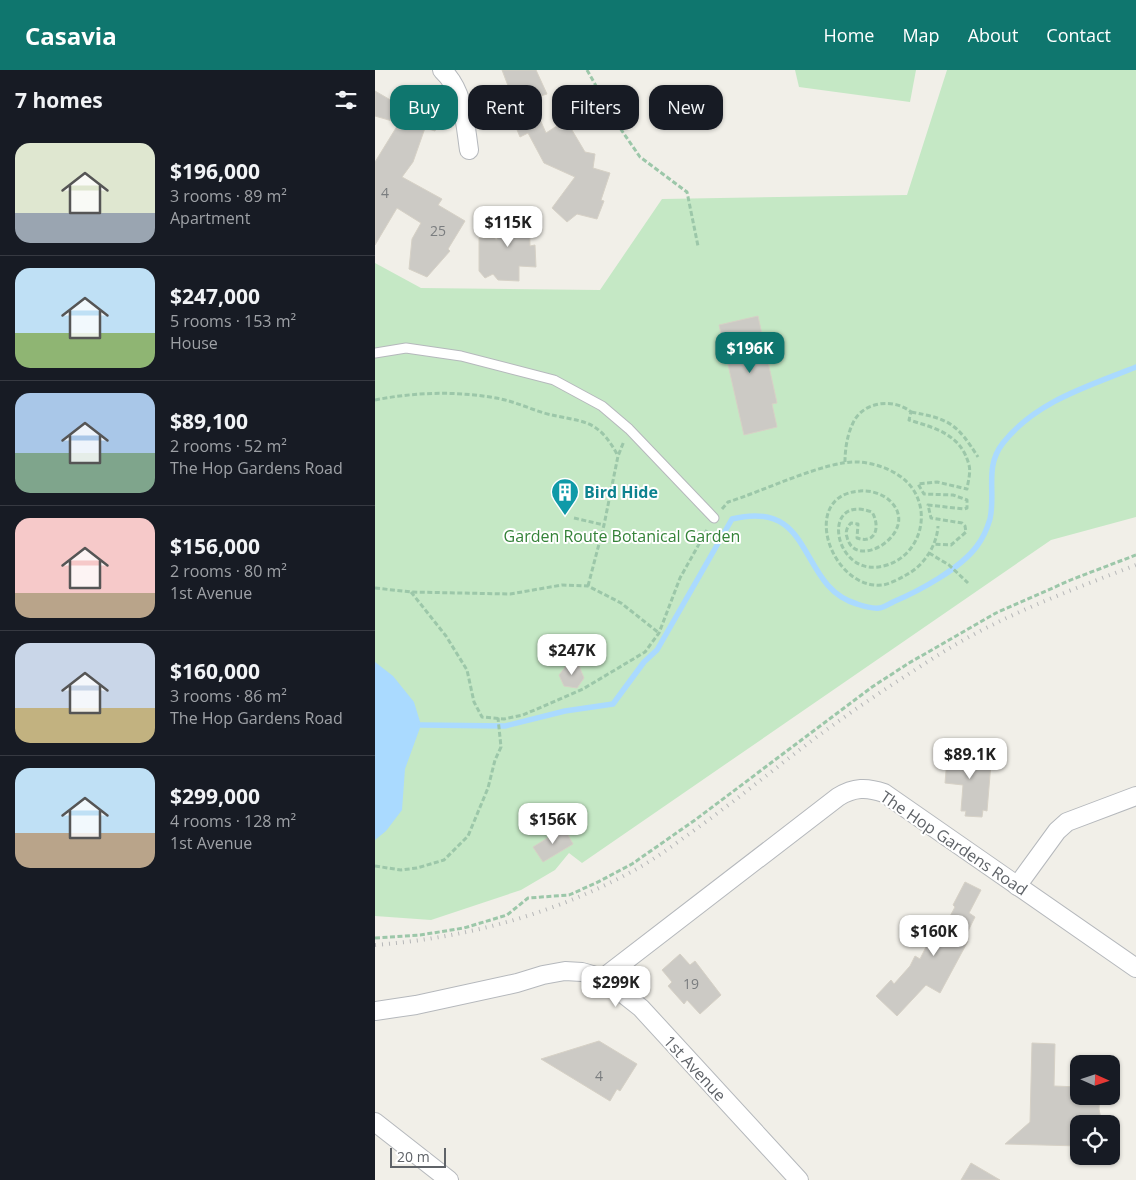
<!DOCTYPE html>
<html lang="en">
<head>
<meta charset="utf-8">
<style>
	:root { --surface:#171b24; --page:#242831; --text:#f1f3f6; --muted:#9ea1a6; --line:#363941; --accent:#0f766e }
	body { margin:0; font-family:"Open Sans",sans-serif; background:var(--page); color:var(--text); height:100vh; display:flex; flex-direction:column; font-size:19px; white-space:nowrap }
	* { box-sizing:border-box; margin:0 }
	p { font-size:16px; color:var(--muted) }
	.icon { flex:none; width:28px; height:28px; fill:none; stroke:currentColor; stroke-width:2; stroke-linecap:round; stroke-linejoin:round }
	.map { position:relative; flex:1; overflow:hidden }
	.sheet { display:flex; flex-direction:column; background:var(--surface); width:375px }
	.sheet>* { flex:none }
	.banner { position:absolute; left:15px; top:15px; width:475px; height:45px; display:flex; gap:10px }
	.needle { width:32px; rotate:93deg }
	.tools { position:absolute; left:695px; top:985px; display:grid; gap:10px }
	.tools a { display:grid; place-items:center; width:50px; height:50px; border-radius:10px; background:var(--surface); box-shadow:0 1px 4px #0004; font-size:25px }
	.scale { position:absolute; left:15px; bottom:12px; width:56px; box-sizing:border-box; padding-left:5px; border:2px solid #5f6368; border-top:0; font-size:14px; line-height:18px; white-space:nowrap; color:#5f6368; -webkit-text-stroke:4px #fff; paint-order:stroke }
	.price { position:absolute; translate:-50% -42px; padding:0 11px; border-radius:10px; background:#fff; color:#222; font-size:16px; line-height:32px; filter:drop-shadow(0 1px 2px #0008) }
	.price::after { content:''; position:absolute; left:50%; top:30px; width:15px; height:11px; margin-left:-8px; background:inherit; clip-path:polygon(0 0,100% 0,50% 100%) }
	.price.active { background:var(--accent); color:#fff }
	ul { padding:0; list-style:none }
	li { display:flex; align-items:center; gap:15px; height:125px; padding:0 15px }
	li+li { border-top:1px solid var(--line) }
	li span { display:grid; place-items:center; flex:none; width:140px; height:100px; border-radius:15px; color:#555 }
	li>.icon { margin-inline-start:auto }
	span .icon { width:60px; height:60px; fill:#fffc; stroke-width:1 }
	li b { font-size:21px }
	h2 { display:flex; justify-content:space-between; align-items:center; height:60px; padding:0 15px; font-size:21px }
	.tag { padding:0 18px; border-radius:15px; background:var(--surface); box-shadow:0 1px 4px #0004; font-size:18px; line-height:45px }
	.tag.active { background:var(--accent); color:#fff }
	header { display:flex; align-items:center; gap:30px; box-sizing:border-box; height:70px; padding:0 25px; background:var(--accent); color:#fff }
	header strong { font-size:24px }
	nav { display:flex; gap:28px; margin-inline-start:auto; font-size:18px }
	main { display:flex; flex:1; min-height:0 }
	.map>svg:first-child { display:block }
</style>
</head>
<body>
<header>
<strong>Casavia</strong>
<nav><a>Home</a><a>Map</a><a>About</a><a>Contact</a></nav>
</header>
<main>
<section class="sheet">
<h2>7 homes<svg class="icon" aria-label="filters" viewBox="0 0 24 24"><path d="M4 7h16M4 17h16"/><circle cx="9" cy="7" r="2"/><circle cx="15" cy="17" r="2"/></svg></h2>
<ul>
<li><span style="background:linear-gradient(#dfe7d0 70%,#9aa5b1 0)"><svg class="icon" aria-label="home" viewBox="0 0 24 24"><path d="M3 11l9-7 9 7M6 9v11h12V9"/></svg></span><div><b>$196,000</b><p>3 rooms · 89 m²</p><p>Apartment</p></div></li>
<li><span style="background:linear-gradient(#bfe0f5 65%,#8fb573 0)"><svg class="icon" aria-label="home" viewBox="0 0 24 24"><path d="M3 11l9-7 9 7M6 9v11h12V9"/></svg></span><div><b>$247,000</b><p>5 rooms · 153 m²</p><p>House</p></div></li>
<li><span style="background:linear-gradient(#a9c7e8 60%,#7fa58c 0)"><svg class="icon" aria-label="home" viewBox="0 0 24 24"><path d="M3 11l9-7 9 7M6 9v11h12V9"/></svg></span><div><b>$89,100</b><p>2 rooms · 52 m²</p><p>The Hop Gardens Road</p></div></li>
<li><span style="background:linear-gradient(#f6c9c9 75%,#b9a48a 0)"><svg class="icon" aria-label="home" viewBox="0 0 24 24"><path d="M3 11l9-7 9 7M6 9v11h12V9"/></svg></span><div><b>$156,000</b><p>2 rooms · 80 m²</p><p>1st Avenue</p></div></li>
<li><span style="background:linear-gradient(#c9d6e8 65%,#c2b280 0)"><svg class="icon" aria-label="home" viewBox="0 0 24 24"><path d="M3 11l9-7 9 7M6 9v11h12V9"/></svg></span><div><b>$160,000</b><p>3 rooms · 86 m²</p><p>The Hop Gardens Road</p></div></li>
<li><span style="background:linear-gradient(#bfe0f5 65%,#b9a48a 0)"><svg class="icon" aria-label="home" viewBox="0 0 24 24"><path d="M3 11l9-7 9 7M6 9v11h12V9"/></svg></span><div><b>$299,000</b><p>4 rooms · 128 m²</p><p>1st Avenue</p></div></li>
</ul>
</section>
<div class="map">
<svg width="761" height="1110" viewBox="0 0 761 1110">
	<rect width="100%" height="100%" fill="#f1efe8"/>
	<!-- green -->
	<g fill="#c5e8c5">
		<path d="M420 0H541L535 32 424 17Z"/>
		<path d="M572 0H761V447L676 470 207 793 194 783 180 800 146 820 56 850 0 846V193L46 218 225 220 287 129 532 125Z"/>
	</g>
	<!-- water -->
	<path fill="#aadaff" d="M0 592 18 606 39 632 46 655 30 699 27 740 11 761 0 770Z"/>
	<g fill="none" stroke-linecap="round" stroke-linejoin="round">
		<!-- stream -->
		<path stroke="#aadaff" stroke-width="5.5" d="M46 655 130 656 190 641 238 634 269 592 282 580 357 449C441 428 422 517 482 534 488 536 497 539 504 538 508 538 514 534 518 532 544 521 585 499 602 476 608 468 612 459 615 449 621 422 609 397 628 373 661 331 714 316 761 297"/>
	</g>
	<!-- building -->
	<g fill="#cccac5" stroke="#d6d1c6">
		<path d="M127 0H161L172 24 156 29 171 63 191 50 210 82 220 84 218 98 235 103 226 130 229 131 222 149 202 144 192 152 177 138 200 107 169 93 153 63 145 67 138 50 145 47Z"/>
		<path d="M45 19 52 20 53 37 67 41 60 61 50 58 38 92 27 107 67 129 63 135 90 151 73 179 75 181 52 207 34 199 37 169 46 153 22 138 0 175V92L24 53 0 46V21L19 32 22 24Z"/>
		<path d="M154 142 155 176 160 175 161 197 144 196V211L123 210 118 204 110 208 104 201V168H119L122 170 124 143Z"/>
		<path d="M383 246 402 333 397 334 402 357 369 365 344 255Z"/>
		<path d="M192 595 204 596 209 608 202 618 189 616 184 605Z"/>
		<path d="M582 675 601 676 600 691 616 693 612 741 608 740 607 747 590 746 591 741H586L588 715 570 713 572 689H581Z"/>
		<path d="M189 758 198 774 168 792 158 777Z"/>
		<path d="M590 812 606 820 594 843 600 847 589 869 593 871 565 923 551 915 522 946 501 926 516 910 519 914 535 896 540 886 545 889 552 875 558 878 580 837 578 835Z"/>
		<path d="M305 884 315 895 320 891 346 925 325 944 312 930 309 934 293 916 297 912 287 900Z"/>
		<path d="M224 971 262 994 245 1021 242 1019 235 1031 166 989Z"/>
		<path d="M657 973 680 974 679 1016 704 1017V1026H725L724 1039 727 1054H704V1076L630 1074 655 1052Z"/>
		<path d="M596 1093 625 1110H586Z"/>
	</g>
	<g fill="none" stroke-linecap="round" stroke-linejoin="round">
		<!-- service casing -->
		<g stroke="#b5b8bc" stroke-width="11">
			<path id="service" d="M0 283 31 278 86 286 179 310 227 336 254 359 339 448"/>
		</g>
		<!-- minor casing -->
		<g stroke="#b5b8bc" stroke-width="20">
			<g id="minor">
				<path d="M67 0C89 20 90 53 94 80"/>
				<path d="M642 816 682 761 692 752 761 726"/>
				<path d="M228 908 463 727C479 717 492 717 509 723L761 898"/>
				<path d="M0 941 41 935 142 913 168 905 190 901 207 902 228 908 266 938 424 1110"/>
				<path d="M0 1052 74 1110"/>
			</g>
		</g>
		<!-- path -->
		<g stroke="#9cc7a9" stroke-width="3" stroke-dasharray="5 2.5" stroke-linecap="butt">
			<path d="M212 0 245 58 265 87 312 122 323 176"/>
			<path d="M0 330C40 322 81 321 121 328 138 331 153 338 169 343 206 353 222 346 243 386"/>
			<path d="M536 342C575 349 582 354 603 387"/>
			<path d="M470 392C470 380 472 365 478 353 488 331 519 328 536 342L534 350C560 358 586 364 594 395 596 402 593 412 592 419L562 412 543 414 549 424 578 425 592 430V438L589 439 553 435 556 448 587 453 590 456 591 462 576 475 558 474"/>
			<path d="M347 439 353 432C386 422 452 390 483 392 500 393 520 400 532 412 558 438 547 484 512 495 459 513 443 422 497 442 505 455 502 475 482 468L483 454 476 453C472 457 470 462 472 467 480 503 546 462 516 432 509 424 495 420 485 421 423 425 456 520 507 515 515 514 524 509 531 505 549 496 562 475 563 456"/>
			<path d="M199 448 229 455"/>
			<path d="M554 483 574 495 593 513"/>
			<path d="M213 516 229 455 243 386 249 371"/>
			<path d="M0 518 36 522 135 524 187 515 213 516 246 533 284 563"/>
			<path d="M36 522 71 566 92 600 99 632 107 647 129 649 148 645 208 619 270 582 284 563 305 508 333 458"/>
			<path d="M0 796 26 800 42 798 69 790 93 766 113 718 120 690 126 677 123 648"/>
			<path d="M0 868 45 865 89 858 132 845 153 828 194 825 221 813 257 794 320 750 497 617 534 593 621 543 698 509 761 485"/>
		</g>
		<!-- service -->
		<use href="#service" stroke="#fff" stroke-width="9"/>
		<!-- minor -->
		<use href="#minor" stroke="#fff" stroke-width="18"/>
		<!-- rail -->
		<path stroke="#b6b7b8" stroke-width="4" stroke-dasharray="1 6" stroke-linecap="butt" d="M0 875C90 868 176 845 256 802 279 790 300 774 321 759 353 736 383 712 414 688 460 652 508 620 557 589 620 548 691 522 761 495"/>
	</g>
	<!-- icons -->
	<defs>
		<g id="building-pin" transform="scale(1.4375)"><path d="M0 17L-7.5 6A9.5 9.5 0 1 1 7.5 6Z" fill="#0f9aa8" stroke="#fff"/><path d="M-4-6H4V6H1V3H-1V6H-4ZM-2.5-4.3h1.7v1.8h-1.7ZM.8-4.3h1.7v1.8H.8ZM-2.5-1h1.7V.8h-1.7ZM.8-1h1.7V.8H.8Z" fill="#fff"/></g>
	</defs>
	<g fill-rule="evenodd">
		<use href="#building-pin" x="190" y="422"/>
	</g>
	<g text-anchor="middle" stroke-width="4" stroke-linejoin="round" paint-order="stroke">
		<!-- number labels -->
		<g font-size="14" fill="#7a7d7f">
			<text x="10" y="128">4</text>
			<text x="63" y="166">25</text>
			<text x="316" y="919">19</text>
			<text x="224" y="1011">4</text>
		</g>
		<!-- culture labels -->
		<g font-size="16" font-weight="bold" fill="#0d838f" stroke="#fff" text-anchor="start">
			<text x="209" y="428">Bird Hide</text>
		</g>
		<!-- park labels -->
		<g font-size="16" fill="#348238" stroke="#fff">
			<text x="247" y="472">Garden Route Botanical Garden</text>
		</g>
		<!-- street labels -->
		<g font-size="16" fill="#5f6368" stroke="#fff">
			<text transform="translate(579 773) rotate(34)" y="6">The Hop Gardens Road</text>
			<text transform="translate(320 998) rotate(47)" y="6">1st Avenue</text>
		</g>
	</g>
</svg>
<div class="tools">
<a><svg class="needle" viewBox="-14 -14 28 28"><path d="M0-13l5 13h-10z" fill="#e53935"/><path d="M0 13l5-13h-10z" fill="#9ea1a6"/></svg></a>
<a><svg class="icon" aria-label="locate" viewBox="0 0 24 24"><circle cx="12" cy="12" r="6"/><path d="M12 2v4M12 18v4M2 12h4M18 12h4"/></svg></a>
</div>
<div class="scale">20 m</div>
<b class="price" style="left:133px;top:178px">$115K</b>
<b class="price active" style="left:375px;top:304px">$196K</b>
<b class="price" style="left:197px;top:606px">$247K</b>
<b class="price" style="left:595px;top:710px">$89.1K</b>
<b class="price" style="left:178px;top:775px">$156K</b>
<b class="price" style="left:559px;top:887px">$160K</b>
<b class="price" style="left:241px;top:938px">$299K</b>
<div class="banner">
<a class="tag active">Buy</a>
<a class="tag">Rent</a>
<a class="tag">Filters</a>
<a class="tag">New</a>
</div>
</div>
</main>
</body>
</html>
